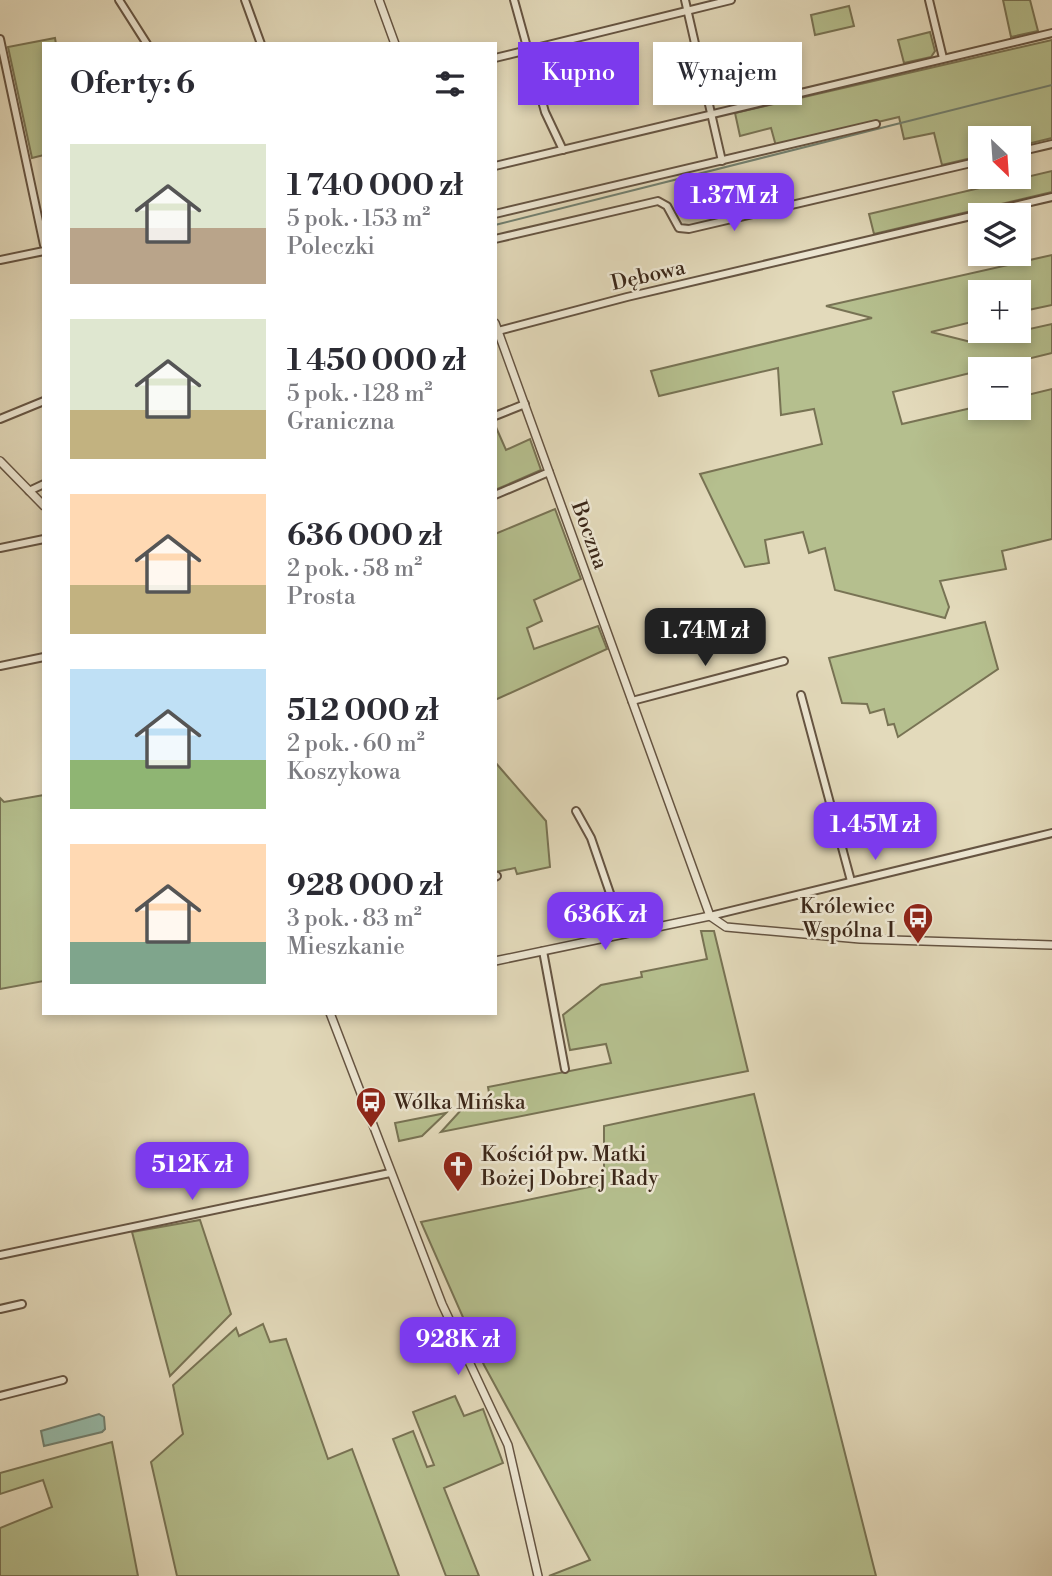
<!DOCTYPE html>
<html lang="pl">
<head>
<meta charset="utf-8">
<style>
	:root { --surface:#fff; --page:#f7f7f7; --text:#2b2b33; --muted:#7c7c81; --accent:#7c3aed }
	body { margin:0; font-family:"Libre Bodoni",serif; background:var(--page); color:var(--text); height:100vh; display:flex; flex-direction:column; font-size:26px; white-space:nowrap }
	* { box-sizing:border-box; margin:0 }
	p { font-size:23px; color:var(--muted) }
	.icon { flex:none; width:38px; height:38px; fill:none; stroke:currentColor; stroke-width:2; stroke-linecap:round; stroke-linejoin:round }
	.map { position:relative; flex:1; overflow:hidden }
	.drawer { position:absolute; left:42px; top:42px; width:455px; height:973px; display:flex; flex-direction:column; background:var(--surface); border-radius:0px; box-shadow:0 4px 10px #0003 }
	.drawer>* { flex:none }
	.top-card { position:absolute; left:518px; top:42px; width:429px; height:63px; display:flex; gap:14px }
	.needle { width:46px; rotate:155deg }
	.tools { position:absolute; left:968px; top:126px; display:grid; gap:14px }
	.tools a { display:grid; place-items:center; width:63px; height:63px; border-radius:0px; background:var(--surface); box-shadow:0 4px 10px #0003; font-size:35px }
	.price { position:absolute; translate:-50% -60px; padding:0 16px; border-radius:14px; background:var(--accent); color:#fff; font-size:23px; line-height:46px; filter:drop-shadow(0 2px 4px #0008) }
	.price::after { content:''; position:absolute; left:50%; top:42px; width:21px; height:16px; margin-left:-10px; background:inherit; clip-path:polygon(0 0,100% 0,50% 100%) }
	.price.on { background:#222; color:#fff }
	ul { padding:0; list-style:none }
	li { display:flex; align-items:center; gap:21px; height:175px; padding:0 28px }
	li span { display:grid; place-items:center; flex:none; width:196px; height:140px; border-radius:0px; color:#555 }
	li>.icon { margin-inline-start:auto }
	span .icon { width:84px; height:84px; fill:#fffc; stroke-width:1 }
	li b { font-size:30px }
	h2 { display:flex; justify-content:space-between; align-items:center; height:84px; padding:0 28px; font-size:30px }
	.tag { padding:0 24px; border-radius:0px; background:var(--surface); box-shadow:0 4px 10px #0003; font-size:24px; line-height:63px }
	.tag.on { background:var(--accent); color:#fff }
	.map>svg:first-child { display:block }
</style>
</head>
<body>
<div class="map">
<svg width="1052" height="1576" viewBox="0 0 1052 1576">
	<rect width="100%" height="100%" fill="#e3dabb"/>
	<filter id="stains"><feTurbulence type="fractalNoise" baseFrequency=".00286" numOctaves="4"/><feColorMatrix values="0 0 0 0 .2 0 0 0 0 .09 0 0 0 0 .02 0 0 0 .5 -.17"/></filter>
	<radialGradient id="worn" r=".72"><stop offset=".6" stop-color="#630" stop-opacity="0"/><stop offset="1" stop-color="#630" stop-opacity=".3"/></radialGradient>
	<!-- green -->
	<g fill="#b5bf8e" stroke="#787354" stroke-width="2">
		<path d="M1003 0H1030L1038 31 1011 37Z"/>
		<path d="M849 6 854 26 815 35 811 15Z"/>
		<path d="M930 32 935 51 931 57 904 63 898 40Z"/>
		<path d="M55 38 56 44H44V155L32 158 8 47Z"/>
		<path d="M1052 40V138L1019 146 1018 138H980V156L942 165 934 133 904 139 899 117 776 146 771 128 740 136 735 113Z"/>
		<path d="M1052 171V192L874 234 869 214Z"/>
		<path d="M1052 255V305L1019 312 1018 292H980V320L931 332 971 342 1052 324V353L893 392 902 424 980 406 1018 408 1019 397 1052 389V539L1002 551 1006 569 940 581 949 607 945 618 835 590 825 548 809 553 803 532 765 540 769 563 745 567 700 474 822 444 814 409 781 415 778 368 659 396 651 371 872 318 826 306Z"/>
		<path d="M495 425 506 450 530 439 541 470 495 490Z"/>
		<path d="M555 509 581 579 534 600 542 621 527 628 534 649 598 626 607 649 495 700V534Z"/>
		<path d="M985 622 998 669 898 737 894 724 888 725 884 709 870 713 867 704 842 703 829 658Z"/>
		<path d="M495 762 546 821 550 867 517 874 515 868 495 872Z"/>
		<path d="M44 795V981L0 989V798L4 802Z"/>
		<path d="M701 931H714L748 1071 441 1132 462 1109 491 1104 488 1087 611 1063 606 1044 570 1050 563 1015 601 985 642 977 641 972 707 959Z"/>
		<path d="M754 1094 876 1576H549L590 1560 484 1365 421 1222 604 1184V1126Z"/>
		<path d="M446 1113 422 1136 399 1141 395 1123Z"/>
		<path d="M200 1220 231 1314 170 1376 132 1232Z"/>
		<path d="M263 1324 270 1342 286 1339 328 1459 352 1449 399 1576H177L151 1462 183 1434 173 1385 236 1328 239 1336Z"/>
		<path d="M455 1396 464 1416 483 1409 503 1463 444 1488 479 1576H446L393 1439 413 1431 427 1467 434 1465 413 1412Z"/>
		<path d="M112 1442 138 1576H0V1528L52 1507 43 1480 0 1494V1473Z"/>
	</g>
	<!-- water -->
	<path fill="#96bbaa" stroke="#728070" stroke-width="2" d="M99 1414 104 1417 105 1429 102 1432 44 1446 41 1431Z"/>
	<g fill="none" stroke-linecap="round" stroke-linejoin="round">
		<!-- stream -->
		<path stroke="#728070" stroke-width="2" d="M495 225 1052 85"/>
		<!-- minor casing -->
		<g stroke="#655442" stroke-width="10">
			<g id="minor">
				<path d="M119 0 147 44"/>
				<path d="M245 0 261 44"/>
				<path d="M514 0 545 112 563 150"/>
				<path d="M685 0 722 161"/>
				<path d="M929 0 943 58"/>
				<path d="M0 39 44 245"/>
				<path d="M495 58 731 0"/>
				<path d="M1018 152 1052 144"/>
				<path d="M495 166 1052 33"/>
				<path d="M495 214 876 124"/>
				<path d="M495 239 658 201 667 206 679 228 689 229 980 161"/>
				<path d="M0 260 44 251"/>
				<path d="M498 331 627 297 1052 197"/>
				<path d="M495 416 525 404"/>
				<path d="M0 419 44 401"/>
				<path d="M29 491 44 484"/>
				<path d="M495 495 549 472"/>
				<path d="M0 548 44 539"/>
				<path d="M0 666 44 657"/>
				<path d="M801 695 851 881"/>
				<path d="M632 701 784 661"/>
				<path d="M576 811 591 838 624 934"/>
				<path d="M495 877 497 876"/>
				<path d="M710 916 1052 833"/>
				<path d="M543 951 565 1069"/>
				<path d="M0 1255 390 1173"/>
				<path d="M0 1309 22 1304"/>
				<path d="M0 1396 63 1380"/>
			</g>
		</g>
		<!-- tertiary casing -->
		<g stroke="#655442" stroke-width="10">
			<g id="tertiary">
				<path d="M379 0 395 44"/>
				<path d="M495 323 710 916 726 927 860 939 1052 945"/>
				<path d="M0 461 44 506"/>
				<path d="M495 961 710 916"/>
				<path d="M330 1013 442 1304 508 1445 538 1576"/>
			</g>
		</g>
		<!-- minor -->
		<use href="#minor" stroke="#ede7d3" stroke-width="6"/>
		<!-- tertiary -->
		<use href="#tertiary" stroke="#ede7d3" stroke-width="7"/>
	</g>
	<!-- icons -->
	<defs>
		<g id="bus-pin" transform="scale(1.575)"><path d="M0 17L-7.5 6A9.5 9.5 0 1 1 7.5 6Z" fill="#8f2418" stroke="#ede7d3"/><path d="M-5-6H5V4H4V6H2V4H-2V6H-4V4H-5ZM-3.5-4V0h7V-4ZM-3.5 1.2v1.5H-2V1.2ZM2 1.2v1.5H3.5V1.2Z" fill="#fff"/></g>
		<g id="church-pin" transform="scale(1.575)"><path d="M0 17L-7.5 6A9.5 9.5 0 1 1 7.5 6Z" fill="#8f2418" stroke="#ede7d3"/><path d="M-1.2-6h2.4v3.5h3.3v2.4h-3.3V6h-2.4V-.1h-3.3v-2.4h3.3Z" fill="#fff"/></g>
	</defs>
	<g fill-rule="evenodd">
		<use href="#bus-pin" x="918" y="918"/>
		<use href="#bus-pin" x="371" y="1102"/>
		<use href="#church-pin" x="458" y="1166"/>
	</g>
	<g text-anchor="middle" stroke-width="5" stroke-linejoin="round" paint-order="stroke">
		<!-- street labels -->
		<g font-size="21" fill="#3b2719" stroke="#ede7d3">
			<text transform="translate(648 275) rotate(-13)" y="7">Dębowa</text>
			<text transform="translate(590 535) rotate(70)" y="7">Boczna</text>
		</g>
		<!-- poi labels -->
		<g font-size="21" fill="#3b2719" stroke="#ede7d3" text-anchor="start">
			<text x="895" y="913" text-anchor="end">Królewiec<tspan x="895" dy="24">Wspólna I</tspan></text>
			<text x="394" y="1109">Wólka Mińska</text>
			<text x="481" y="1161">Kościół pw. Matki<tspan x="481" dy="24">Bożej Dobrej Rady</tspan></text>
		</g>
	</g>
	<rect width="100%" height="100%" filter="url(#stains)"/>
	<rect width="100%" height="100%" fill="url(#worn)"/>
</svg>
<div class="tools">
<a><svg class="needle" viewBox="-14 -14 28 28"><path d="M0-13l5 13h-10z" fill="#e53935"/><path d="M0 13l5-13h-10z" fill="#7c7c81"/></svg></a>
<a><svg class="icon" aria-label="layers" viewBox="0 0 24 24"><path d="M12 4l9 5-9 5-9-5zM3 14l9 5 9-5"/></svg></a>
<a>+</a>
<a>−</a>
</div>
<b class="price" style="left:734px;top:233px">1.37M zł</b>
<b class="price on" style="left:705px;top:668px">1.74M zł</b>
<b class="price" style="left:875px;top:862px">1.45M zł</b>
<b class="price" style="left:605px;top:952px">636K zł</b>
<b class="price" style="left:192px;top:1202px">512K zł</b>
<b class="price" style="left:458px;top:1377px">928K zł</b>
<div class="top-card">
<a class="tag on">Kupno</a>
<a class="tag">Wynajem</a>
</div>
<section class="drawer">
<h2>Oferty: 6<svg class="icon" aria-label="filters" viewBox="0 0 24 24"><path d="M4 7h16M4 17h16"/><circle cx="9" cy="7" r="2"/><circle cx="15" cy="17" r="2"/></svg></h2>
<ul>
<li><span style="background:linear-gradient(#dfe7d0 60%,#b9a48a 0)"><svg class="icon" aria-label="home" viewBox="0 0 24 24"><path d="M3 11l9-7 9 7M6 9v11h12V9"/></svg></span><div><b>1 740 000 zł</b><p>5 pok. · 153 m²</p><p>Poleczki</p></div></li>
<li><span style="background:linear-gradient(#dfe7d0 65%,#c2b280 0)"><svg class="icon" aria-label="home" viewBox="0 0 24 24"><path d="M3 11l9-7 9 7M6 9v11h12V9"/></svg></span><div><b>1 450 000 zł</b><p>5 pok. · 128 m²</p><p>Graniczna</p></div></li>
<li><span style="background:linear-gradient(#ffd9b3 65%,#c2b280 0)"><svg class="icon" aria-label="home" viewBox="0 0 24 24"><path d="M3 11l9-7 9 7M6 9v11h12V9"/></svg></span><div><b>636 000 zł</b><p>2 pok. · 58 m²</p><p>Prosta</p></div></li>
<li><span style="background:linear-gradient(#bfe0f5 65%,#8fb573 0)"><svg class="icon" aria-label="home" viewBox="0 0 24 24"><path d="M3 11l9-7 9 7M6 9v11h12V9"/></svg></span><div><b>512 000 zł</b><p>2 pok. · 60 m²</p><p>Koszykowa</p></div></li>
<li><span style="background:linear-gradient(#ffd9b3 70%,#7fa58c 0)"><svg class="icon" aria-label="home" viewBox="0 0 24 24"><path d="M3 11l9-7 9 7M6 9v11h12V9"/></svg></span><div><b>928 000 zł</b><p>3 pok. · 83 m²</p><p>Mieszkanie</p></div></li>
</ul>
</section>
</div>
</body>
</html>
